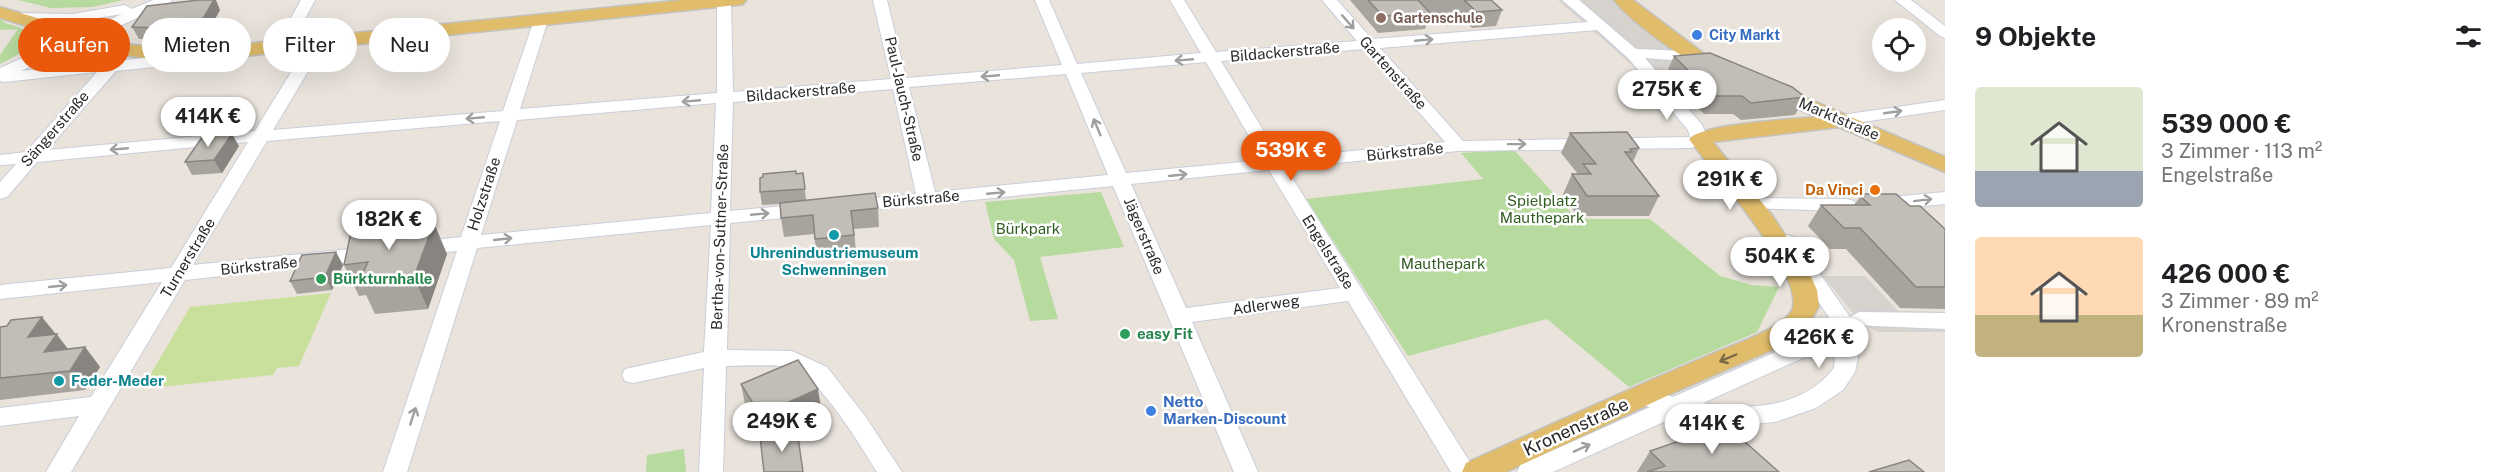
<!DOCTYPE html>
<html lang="de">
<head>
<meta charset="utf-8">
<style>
	:root { --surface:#fff; --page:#f2f2f2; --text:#202124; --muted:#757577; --accent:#ea580c }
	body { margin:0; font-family:"Public Sans",sans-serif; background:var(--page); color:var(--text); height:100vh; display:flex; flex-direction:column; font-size:22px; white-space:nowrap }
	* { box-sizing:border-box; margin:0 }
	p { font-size:20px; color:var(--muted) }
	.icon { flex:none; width:33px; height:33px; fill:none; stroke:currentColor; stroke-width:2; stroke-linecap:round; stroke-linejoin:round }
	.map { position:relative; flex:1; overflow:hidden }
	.sheet { display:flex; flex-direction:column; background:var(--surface); width:570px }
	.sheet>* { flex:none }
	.top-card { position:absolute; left:18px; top:18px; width:570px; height:54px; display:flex; gap:12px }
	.fabs { position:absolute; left:1872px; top:18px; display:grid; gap:12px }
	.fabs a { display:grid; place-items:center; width:54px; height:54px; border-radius:50%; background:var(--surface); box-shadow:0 6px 24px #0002; font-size:30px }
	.price { position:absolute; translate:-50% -51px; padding:0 14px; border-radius:21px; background:#fff; color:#222; font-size:20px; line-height:39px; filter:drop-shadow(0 2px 3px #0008) }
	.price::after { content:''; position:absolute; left:50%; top:36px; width:18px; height:14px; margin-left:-9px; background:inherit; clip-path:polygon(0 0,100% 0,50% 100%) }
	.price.on { background:var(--accent); color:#fff }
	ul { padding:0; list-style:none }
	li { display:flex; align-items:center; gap:18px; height:150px; padding:0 30px }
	li span { display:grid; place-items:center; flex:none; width:168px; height:120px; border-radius:6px; color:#555 }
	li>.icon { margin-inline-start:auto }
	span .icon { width:72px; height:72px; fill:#fffc; stroke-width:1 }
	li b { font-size:26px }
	h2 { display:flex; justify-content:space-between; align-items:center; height:72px; padding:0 30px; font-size:26px }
	.tag { padding:0 21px; border-radius:27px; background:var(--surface); box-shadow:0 6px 24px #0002; font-size:21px; line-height:54px }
	.tag.on { background:var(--accent); color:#fff }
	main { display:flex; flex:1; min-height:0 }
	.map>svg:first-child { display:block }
</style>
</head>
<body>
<main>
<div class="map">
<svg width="1945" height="472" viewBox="0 0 1945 472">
	<rect width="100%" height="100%" fill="#e9e3dc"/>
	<!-- green -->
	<g fill="#b7da9e">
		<path d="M18 0H124L92 7 51 8Z"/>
		<path d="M0 18 5 23 43 35V39L38 44 0 64V55L18 29 0 30Z"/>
		<path d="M1514 150 1577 219H1650L1720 276 1752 285 1779 287 1757 332 1629 387 1547 319 1408 356 1306 199 1483 179 1461 153Z"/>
		<path d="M1101 192 1124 247 1040 257 1058 319 1030 321 1014 260 994 239 985 202Z"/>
		<path d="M684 449 686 472H646L647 455Z"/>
	</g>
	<!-- pitch -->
	<path fill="#c8e09b" d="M331 293 299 366 277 368 273 375 142 389 190 307Z"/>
	<!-- plaza -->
	<g fill="#d6d2ce">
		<path d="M1558 0H1613L1693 61 1665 69 1660 73 1674 90 1650 91 1632 65Z"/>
		<path d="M1823 276H1865L1898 311 1945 312V332H1878L1862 324Z"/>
	</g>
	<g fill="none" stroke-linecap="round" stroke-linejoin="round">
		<!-- minor casing -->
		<g stroke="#caced9" stroke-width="2">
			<g id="minor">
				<path d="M153 0H172L170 3 54 56 123 44 128 46 131 49 128 52 50 66 42 61 21 71 154 57 162 62 154 67 116 71 47 150 255 131 309 43 317 38 325 43 273 130 503 111 534 20 541 16 548 20 520 109 717 93V0H731L733 92 891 79 873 0H887L906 78 1062 65 1035 0H1049L1077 64 1201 53 1170 0H1184L1216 52 1357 41 1322 0H1337L1372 39 1588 22 1562 0H1579L1636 49 1686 51 1706 57 1708 60 1706 63 1700 65 1685 61 1645 58 1702 125 1709 139 1706 143 1691 148 1458 151 1286 168 1476 472H1451L1348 301 1192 322 1258 472H1234L1113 186 850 212 843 210 841 206 843 202 850 200 916 194 893 89 733 102 730 211 806 204 813 206 815 210 813 214 806 216 730 223 727 350 792 351 827 367 865 416 902 472H877C860 445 818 373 787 367 768 364 746 366 726 366L723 472H699L704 368 633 383 625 381 622 375 625 369 704 352 711 225 477 248 407 472H383L457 251 417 254 410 253 407 248 410 243 417 242 461 237 500 121 267 141 193 265 370 247 377 249 380 254 377 259 185 280 71 472H46L79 416 0 426V408L91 397 162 282 0 299V285L171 268 248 142 37 162 7 197 0 199V182L16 164 0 165V155L26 152 97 72 4 82 0 81V68L122 14 73 22 18 21 11 17 18 13 73 14 125 5 132 9ZM1597 30 1629 59 1688 130 1690 137 1463 141 1380 48ZM1364 49 1445 142 1280 158 1221 61ZM1206 62 1263 160 1126 173 1081 73ZM1066 74 1108 175 935 192 909 87ZM716 103 711 213 481 235 517 120ZM1269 170 1340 288 1186 308 1131 184Z"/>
				<path d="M301 0H315L289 49H279L276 46Z"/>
				<path d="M1895 0H1911L1945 26V38L1940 36Z"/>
				<path d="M1945 100V110L1842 125 1836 124 1834 120 1836 116 1842 115Z"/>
				<path d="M1945 192V204L1880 210 1873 208 1871 204 1873 200 1880 198Z"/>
				<path d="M1751 198 1847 199 1854 201 1856 205 1854 209 1847 211 1744 208 1742 204 1744 200Z"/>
				<path d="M1787 235 1794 237 1850 317 1859 312 1945 313V329L1853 325 1859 352 1855 372 1843 390 1816 408 1775 422 1743 425 1717 424 1677 416 1553 472H1517L1520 465 1650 407 1634 402 1631 396 1634 390 1642 387 1673 397 1832 327 1830 319 1777 241 1780 237ZM1836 343 1834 368C1803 408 1749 411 1703 403Z"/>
			</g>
		</g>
		<!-- major casing -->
		<g stroke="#c3c3c3" stroke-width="3">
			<g id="major">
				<path d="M684 0H746L743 4 737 5 235 57 169 61 123 55 0 18V7L125 44 169 49 235 45Z"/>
				<path d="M1614 0H1633L1707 56 1728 65 1731 69 1728 73C1705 79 1628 20 1614 0Z"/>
				<path d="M1773 84 1945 157V172L1839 127 1713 142 1772 215 1808 270 1817 290 1819 306 1808 326 1788 343 1675 392 1506 472H1462L1466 463C1548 426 1629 389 1712 354 1729 346 1789 327 1793 307 1800 268 1712 172 1689 139 1700 124 1794 119 1816 117L1766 94 1763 90 1766 86Z"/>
			</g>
		</g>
		<!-- minor -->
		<use href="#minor" fill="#fff" fill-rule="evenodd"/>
		<!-- major -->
		<use href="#major" fill="#e0bc6b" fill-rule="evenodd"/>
	</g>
	<!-- wall -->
	<g fill="#a7a39d">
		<path d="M1350 0H1491L1502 10 1496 26 1472 28 1455 12 1430 14 1425 29 1378 33Z"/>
		<path d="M220 10 207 33 165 39H139L132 27Z"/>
		<path d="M1674 56 1805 97 1795 115 1741 120 1733 114H1704L1666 74Z"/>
		<path d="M1570 133 1639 148 1633 162 1659 196 1649 216H1577L1563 194 1572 174H1578L1561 153Z"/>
		<path d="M239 146 222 173 192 175 185 162Z"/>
		<path d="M803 173 806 200 878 208 879 227 854 229 856 253 817 258 814 234 784 237 781 218 780 204 762 205 760 192 796 174Z"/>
		<path d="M1862 194 1910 206 1945 229V309L1900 308 1846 249H1830L1808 226 1821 205H1854Z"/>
		<path d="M447 254 428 309 375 314 366 295 359 296 344 265Z"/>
		<path d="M343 265 332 290 297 294 290 281Z"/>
		<path d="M0 327 57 334 68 349 85 347 100 367 85 390 0 400Z"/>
		<path d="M741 384 821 408 764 434 745 404Z"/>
		<path d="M1650 451 1779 472H1637Z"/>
	</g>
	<!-- shaded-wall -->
	<g fill="#888580">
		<path d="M214 0H216L220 10 207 33 165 39 159 28Z"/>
		<path d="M232 134 239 146 222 173 214 160Z"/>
		<path d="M434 223 447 254 428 309 414 277Z"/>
		<path d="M336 252 343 265 332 290 325 277Z"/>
		<path d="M42 317 71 353 60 371 28 337Z"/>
		<path d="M85 347 100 367 85 390 70 371Z"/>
		<path d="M818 389 821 408 764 434 760 415Z"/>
	</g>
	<!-- building -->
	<g fill="#c2beb7" stroke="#888580" stroke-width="1.5">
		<path d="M199 0H214L201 22 159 28 132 27 147 6Z"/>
		<path d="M1368 0H1418L1430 13 1383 16Z"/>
		<path d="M1464 0H1491L1502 10 1477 12Z"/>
		<path d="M1710 53 1792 87 1805 97 1751 103 1742 96H1713L1674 56Z"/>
		<path d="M1627 132 1639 148 1630 149 1632 152H1625L1659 196H1587L1572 174H1591L1583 164H1596L1570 133Z"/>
		<path d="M232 134 214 160 185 162 203 136Z"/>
		<path d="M796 171V174L803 173 805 189 760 192V178L763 177V174Z"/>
		<path d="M875 193 878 208 851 211 854 235 815 239 813 215 781 218 780 203Z"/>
		<path d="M1862 194H1896L1910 206H1920L1945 229V287H1916L1860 228H1844L1821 205H1870L1860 196H1864Z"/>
		<path d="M434 223 414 277 359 282 368 262 344 265 351 232Z"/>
		<path d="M336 252 325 277 290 281 302 255Z"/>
		<path d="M42 317 28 337 57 334 44 352 85 347 70 371 0 378V327L7 326 11 320Z"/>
		<path d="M798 360 818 389 760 415 741 384Z"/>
		<path d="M1726 425 1779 472H1647L1665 466 1650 451Z"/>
		<path d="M797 430 803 472H764L760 436Z"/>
		<path d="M1909 460 1924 472H1869Z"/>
	</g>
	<!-- one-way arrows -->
	<defs><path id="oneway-shaft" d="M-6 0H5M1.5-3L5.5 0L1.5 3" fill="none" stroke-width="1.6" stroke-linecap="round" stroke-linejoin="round" transform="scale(1.5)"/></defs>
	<g stroke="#9f9f9f">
		<use href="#oneway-shaft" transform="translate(1348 22) rotate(49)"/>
		<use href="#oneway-shaft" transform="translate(1424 40) rotate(-5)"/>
		<use href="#oneway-shaft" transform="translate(1184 60) rotate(175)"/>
		<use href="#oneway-shaft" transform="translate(990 76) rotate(175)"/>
		<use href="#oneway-shaft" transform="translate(691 101) rotate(175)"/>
		<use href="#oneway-shaft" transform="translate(1893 112) rotate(-8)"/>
		<use href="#oneway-shaft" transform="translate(475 118) rotate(175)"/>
		<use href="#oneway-shaft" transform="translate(1097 127) rotate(-113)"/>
		<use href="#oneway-shaft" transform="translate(1517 144) rotate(-1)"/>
		<use href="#oneway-shaft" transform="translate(119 149) rotate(175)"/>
		<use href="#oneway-shaft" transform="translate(1178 175) rotate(-6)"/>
		<use href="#oneway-shaft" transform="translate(996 193) rotate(-5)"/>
		<use href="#oneway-shaft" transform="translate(1923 200) rotate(-7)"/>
		<use href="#oneway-shaft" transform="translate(760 214) rotate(-5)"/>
		<use href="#oneway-shaft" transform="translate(503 239) rotate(-6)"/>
		<use href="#oneway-shaft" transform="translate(58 286) rotate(-6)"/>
		<use href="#oneway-shaft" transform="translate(413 416) rotate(-72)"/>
		<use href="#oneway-shaft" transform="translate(1582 448) rotate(-24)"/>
	</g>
	<use stroke="#7b6b47" href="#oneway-shaft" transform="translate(1728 358) rotate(157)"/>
	<!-- markers -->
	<circle fill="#8d6e63" stroke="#fff" stroke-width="2" cx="1381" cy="18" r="6"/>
	<g fill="#3f7fe0" stroke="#fff" stroke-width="2">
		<circle cx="1697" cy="35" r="6"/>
		<circle cx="1151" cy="411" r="6"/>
	</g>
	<circle fill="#e8710a" stroke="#fff" stroke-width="2" cx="1875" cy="190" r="6"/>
	<g fill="#0f9aa8" stroke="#fff" stroke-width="2">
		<circle cx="834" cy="235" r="6"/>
		<circle cx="59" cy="381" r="6"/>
	</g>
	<g fill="#2e9e5b" stroke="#fff" stroke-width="2">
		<circle cx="321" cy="279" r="6"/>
		<circle cx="1125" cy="334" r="6"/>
	</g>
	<g text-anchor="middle" stroke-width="5" stroke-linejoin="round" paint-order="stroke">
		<!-- far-education labels -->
		<g font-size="14" font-weight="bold" fill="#785e54" stroke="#fff" text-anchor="start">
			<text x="1393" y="23">Gartenschule</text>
		</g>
		<!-- far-shop labels -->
		<g font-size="14" font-weight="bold" fill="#366cbe" stroke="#fff" text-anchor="start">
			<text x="1709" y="40">City Markt</text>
		</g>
		<!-- street labels -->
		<g font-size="15" fill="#292929" stroke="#fff">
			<text transform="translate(1285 52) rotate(-5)" y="5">Bildackerstraße</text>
			<text transform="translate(1393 73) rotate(48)" y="5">Gartenstraße</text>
			<text transform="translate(801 92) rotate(-5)" y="5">Bildackerstraße</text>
			<text transform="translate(904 99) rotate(77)" y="5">Paul-Jauch-Straße</text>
			<text transform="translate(1839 119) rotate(23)" y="5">Marktstraße</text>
			<text transform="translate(55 129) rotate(-49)" y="5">Sängerstraße</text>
			<text transform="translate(1405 152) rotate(-6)" y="5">Bürkstraße</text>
			<text transform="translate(484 194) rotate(-72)" y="5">Holzstraße</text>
			<text transform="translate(921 199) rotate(-5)" y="5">Bürkstraße</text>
			<text transform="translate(1144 236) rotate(67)" y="5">Jägerstraße</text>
			<text transform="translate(720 237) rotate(-88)" y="5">Bertha-von-Suttner-Straße</text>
			<text transform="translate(1328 252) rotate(58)" y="5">Engelstraße</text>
			<text transform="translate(188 258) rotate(-59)" y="5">Turnerstraße</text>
			<text transform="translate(259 266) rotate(-6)" y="5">Bürkstraße</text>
			<text transform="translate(1266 305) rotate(-8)" y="5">Adlerweg</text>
		</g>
		<!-- food labels -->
		<g font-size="15" font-weight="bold" fill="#c56008" stroke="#fff" text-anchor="end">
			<text x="1863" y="195">Da Vinci</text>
		</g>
		<!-- park labels -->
		<g font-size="15" fill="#325d22" stroke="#fff">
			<text x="1542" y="206">Spielplatz<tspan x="1542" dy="17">Mauthepark</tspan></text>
			<text x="1028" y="234">Bürkpark</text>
			<text x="1443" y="269">Mauthepark</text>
		</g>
		<!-- culture labels -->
		<g font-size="15" font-weight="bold" fill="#0d838f" stroke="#fff">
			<text x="834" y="258">Uhrenindustriemuseum<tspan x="834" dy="17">Schwenningen</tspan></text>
			<text x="71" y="386" text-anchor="start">Feder-Meder</text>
		</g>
		<!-- leisure labels -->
		<g font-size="15" font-weight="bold" fill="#27864d" stroke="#fff" text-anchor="start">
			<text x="333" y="284">Bürkturnhalle</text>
			<text x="1137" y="339">easy Fit</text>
		</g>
		<!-- shop labels -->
		<g font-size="15" font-weight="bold" fill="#366cbe" stroke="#fff" text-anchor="start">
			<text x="1163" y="407">Netto<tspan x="1163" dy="17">Marken-Discount</tspan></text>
		</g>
		<!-- near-street labels -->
		<g font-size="18" fill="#292929" stroke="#fff">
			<text transform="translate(1576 427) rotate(-25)" y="6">Kronenstraße</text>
		</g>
	</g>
</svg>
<div class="fabs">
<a><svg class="icon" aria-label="locate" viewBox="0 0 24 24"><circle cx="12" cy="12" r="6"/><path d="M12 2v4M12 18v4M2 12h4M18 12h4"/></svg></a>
</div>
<b class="price" style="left:1667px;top:121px">275K €</b>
<b class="price" style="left:208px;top:148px">414K €</b>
<b class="price on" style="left:1291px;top:182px">539K €</b>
<b class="price" style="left:1730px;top:211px">291K €</b>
<b class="price" style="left:389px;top:251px">182K €</b>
<b class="price" style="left:1780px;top:288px">504K €</b>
<b class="price" style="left:1819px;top:369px">426K €</b>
<b class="price" style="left:782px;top:453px">249K €</b>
<b class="price" style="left:1712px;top:455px">414K €</b>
<div class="top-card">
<a class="tag on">Kaufen</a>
<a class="tag">Mieten</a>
<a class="tag">Filter</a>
<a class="tag">Neu</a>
</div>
</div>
<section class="sheet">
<h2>9 Objekte<svg class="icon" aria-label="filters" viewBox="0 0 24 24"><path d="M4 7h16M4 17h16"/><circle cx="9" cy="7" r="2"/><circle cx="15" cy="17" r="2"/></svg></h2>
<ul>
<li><span style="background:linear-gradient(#dfe7d0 70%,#9aa5b1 0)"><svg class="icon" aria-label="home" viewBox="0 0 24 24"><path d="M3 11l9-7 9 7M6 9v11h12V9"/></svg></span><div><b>539 000 €</b><p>3 Zimmer · 113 m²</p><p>Engelstraße</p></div></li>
<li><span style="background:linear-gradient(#ffd9b3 65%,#c2b280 0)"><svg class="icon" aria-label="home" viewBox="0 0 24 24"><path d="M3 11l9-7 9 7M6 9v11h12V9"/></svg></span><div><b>426 000 €</b><p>3 Zimmer · 89 m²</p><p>Kronenstraße</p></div></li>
</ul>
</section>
</main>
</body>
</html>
